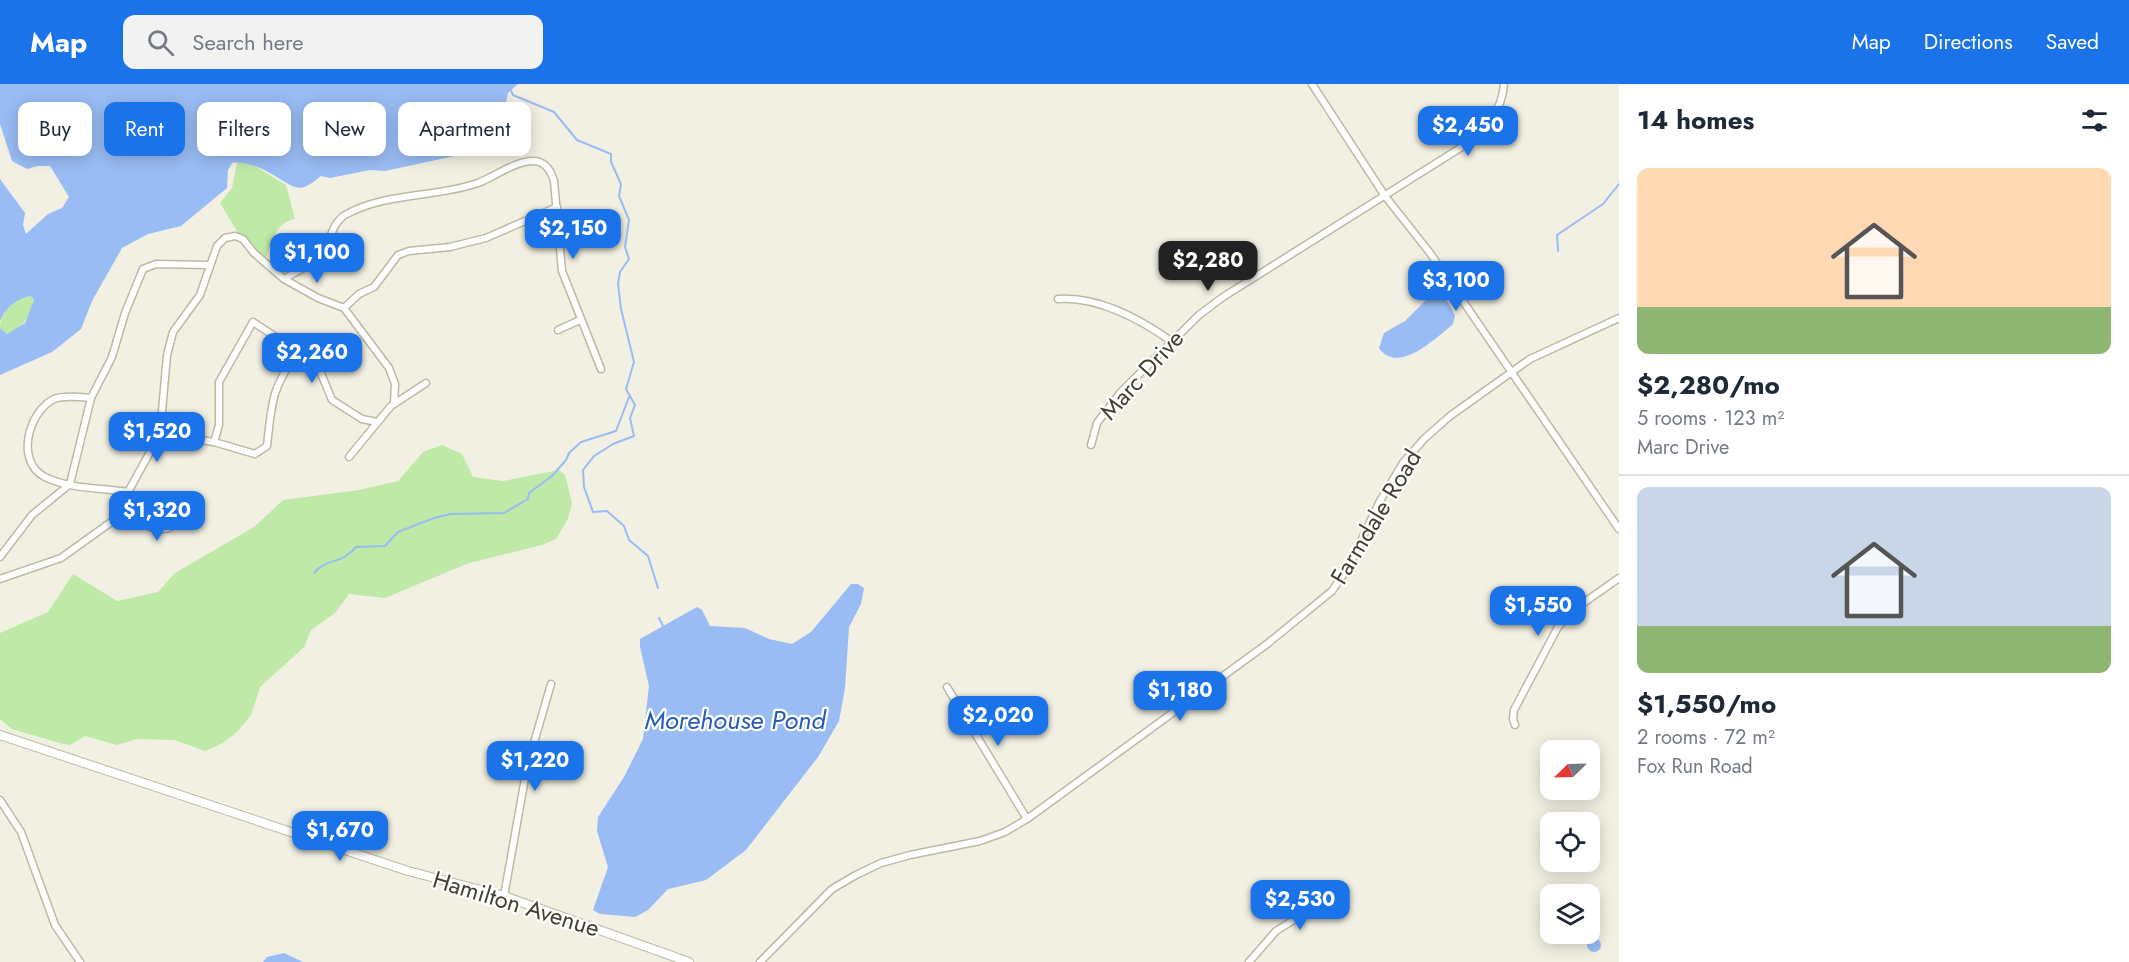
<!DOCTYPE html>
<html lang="en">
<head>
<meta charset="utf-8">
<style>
	:root { --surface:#fff; --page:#f2f2f3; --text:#1f2937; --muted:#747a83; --line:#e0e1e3; --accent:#1a73e8 }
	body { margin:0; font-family:Jost,sans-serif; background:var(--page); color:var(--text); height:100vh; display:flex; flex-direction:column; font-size:22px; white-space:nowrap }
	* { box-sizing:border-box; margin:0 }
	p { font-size:20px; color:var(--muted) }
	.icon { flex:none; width:33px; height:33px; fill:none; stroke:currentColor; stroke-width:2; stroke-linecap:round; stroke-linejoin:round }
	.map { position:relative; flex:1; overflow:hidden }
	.details { display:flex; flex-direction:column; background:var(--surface); width:510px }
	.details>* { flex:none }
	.hud { position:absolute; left:18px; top:18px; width:570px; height:54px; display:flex; gap:12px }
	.needle { width:39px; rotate:247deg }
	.fabs { position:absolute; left:1540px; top:656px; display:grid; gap:12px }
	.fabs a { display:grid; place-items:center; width:60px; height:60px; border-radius:12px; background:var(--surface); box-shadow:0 3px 15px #0003; font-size:30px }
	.price { position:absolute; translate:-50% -51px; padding:0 14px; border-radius:12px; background:var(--accent); color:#fff; font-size:20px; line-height:39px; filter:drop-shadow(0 2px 3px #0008) }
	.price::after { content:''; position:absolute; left:50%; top:36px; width:18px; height:14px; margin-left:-9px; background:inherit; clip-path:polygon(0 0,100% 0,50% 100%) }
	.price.on { background:#222; color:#fff }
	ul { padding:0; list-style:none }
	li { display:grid; align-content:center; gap:12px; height:318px; padding:0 18px }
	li+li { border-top:2px solid var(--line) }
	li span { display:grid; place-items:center; height:186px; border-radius:12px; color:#555 }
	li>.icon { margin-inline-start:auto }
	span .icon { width:108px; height:108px; fill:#fffc; stroke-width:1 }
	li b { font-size:26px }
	h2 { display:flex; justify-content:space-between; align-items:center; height:72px; padding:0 18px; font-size:26px }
	.pill { padding:0 21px; border-radius:12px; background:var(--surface); box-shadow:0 3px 15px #0003; font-size:21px; line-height:54px }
	.pill.on { background:var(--accent); color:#fff }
	header { display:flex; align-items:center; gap:36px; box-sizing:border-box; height:84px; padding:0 30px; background:var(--accent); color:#fff }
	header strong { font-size:28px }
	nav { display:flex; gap:33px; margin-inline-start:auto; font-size:21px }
	.search { width:420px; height:54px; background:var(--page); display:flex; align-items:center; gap:15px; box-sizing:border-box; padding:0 21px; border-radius:12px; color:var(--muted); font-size:22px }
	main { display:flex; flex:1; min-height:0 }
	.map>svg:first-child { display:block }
</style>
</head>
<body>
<header>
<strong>Map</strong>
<div class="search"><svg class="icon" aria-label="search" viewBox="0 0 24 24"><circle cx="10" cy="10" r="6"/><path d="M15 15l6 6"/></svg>Search here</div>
<nav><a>Map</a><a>Directions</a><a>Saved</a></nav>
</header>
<main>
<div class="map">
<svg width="1619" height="878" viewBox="0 0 1619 878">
	<rect width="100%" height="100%" fill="#f2f0e2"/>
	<!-- green -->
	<g fill="#bee9a7">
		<path d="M245 76 286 101 295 135C275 138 272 159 265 176L250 169 220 119 232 104 237 79Z"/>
		<path d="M31 212 34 216C29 233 23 244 7 250L0 244C0 227 15 214 31 212Z"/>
		<path d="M442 361 462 370 473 393 503 397 559 386 565 391 572 419 568 435 556 455 542 461 469 479 385 514 349 510 335 529 311 546 304 563 260 603 251 631 238 647 223 659 205 667 175 656 137 655 117 661 85 652 70 661 63 660 12 645 0 635V549L48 528 73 490 117 517 158 508 175 489 254 443 283 416 359 406 398 397 423 368Z"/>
	</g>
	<!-- water -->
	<g fill="#99bcf4">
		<path d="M0 0H518L508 9 506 19 529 29 501 58 464 70 385 87 370 86 330 94 321 92C302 107 299 107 280 95 268 87 246 76 232 79L228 86 227 104 181 142 148 150 122 164 92 217 81 245 52 268 0 291V244L7 250 25 239 34 216 31 212C17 214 5 224 0 237V95L25 129 23 141 26 150 48 130 62 124 69 113 50 82H38L27 85 12 77 0 40Z"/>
		<path d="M1432 210C1445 209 1450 221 1455 232L1453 240C1435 255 1398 291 1379 264L1384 249 1405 237Z"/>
		<path d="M851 500H858L864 504 861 520 849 543 845 604 839 637 818 673 746 766 706 796 668 805 648 826 635 833 600 830 593 826 608 783 597 747 598 733 624 693 643 655 649 602 640 563V555L697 523 702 526 710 542 745 544 769 555 792 560 811 548Z"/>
		<circle cx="1594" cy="861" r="7"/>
		<path d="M284 869 303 878H263L267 873Z"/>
	</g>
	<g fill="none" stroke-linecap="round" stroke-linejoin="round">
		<!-- stream -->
		<g stroke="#99bcf4" stroke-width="2">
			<path d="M508 0 513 11 554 28 577 56 611 70V78L621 100 619 112 629 136 625 163 629 175 620 188 618 200 621 225 634 278 626 305 635 321 630 334 634 352 613 360 594 372 583 386 584 403 593 428 607 427 624 442 629 456 648 472 658 504"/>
			<path d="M1558 167 1557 151 1603 120 1619 100"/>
			<path d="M314 489C326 474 341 481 356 463L385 462 398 448 434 434 451 430 504 429 528 415 529 409 552 392 566 376 569 369 581 358 616 347 629 313"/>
			<path d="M659 534 663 542"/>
		</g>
		<!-- minor casing -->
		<g stroke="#bdbaa4" stroke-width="9">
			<g id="minor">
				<path d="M1312 0 1385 112 1430 169 1619 445"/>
				<path d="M284 195C295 188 310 182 319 173 331 161 330 140 345 131 385 108 435 114 478 99 494 93 515 77 533 77 545 77 551 87 554 97L562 187 601 285"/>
				<path d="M1058 215C1097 212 1140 235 1171 257"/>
				<path d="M344 224 359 210 374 203 398 171 409 167 450 163 486 154 557 123"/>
				<path d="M558 246 580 236"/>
				<path d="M91 314C81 313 64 311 54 315 28 328 15 378 45 393 69 405 102 404 128 408"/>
				<path d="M160 350 214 358 255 370 267 362C272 317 271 306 298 267"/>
				<path d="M214 358 219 341V298L253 238 311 276 320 287 332 316 362 335 377 338"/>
				<path d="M1091 361 1097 339 1120 309 1199 231 1223 213 1465 61C1486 43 1502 28 1504 0"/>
				<path d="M349 373 391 322 426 299"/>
				<path d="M121 431 158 446 169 444 189 422 198 425"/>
				<path d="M0 473 32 431 70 400 91 314 112 273 125 229 143 185 156 180 209 181"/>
				<path d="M0 495 61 474 121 431 128 408 160 350 167 271 173 248 200 211 217 162 225 154 235 152 243 155 254 169 284 195 318 214 344 224 389 284 395 300 394 319"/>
				<path d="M947 603 1027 735"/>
				<path d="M1515 641 1513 635 1514 626 1558 543 1575 525 1619 494"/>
				<path d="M0 716 21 748 55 841 80 878"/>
				<path d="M504 812 527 683 551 600"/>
				<path d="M760 878 832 805 856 791 881 779 910 771 980 757 1005 748 1027 735 1267 560 1332 507 1349 482 1380 417 1403 379 1424 355 1450 332 1530 275 1619 234"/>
				<path d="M1249 878 1276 847 1342 806"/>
			</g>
		</g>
		<!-- tertiary casing -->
		<g stroke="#bdbaa4" stroke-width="10">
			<path id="tertiary" d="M0 651 408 787 504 812 689 878"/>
		</g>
		<!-- minor -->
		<use href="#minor" stroke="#fff" stroke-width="6"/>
		<!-- tertiary -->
		<use href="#tertiary" stroke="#fff" stroke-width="8"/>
	</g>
	<g text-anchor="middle" stroke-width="4.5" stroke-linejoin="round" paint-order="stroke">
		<!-- street labels -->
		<g font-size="24" fill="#434032" stroke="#fff">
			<text transform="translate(1142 291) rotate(-48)" y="8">Marc Drive</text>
			<text transform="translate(1376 433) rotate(-59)" y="8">Farmdale Road</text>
			<text transform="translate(516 820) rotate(17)" y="8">Hamilton Avenue</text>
		</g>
		<!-- water labels -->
		<g font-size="26" font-style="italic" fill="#265cb4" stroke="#fff">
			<text x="735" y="645">Morehouse Pond</text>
		</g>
	</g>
</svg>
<div class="fabs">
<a><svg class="needle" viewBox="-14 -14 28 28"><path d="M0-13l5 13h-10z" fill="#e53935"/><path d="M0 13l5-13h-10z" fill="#747a83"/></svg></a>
<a><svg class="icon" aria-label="locate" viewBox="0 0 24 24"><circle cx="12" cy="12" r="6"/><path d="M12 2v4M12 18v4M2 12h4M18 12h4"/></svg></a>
<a><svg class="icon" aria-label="layers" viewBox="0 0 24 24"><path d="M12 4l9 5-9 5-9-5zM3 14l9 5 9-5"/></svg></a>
</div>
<b class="price" style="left:1468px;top:73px">$2,450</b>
<b class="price" style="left:573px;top:176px">$2,150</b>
<b class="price" style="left:317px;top:200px">$1,100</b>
<b class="price on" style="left:1208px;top:208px">$2,280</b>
<b class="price" style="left:1456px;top:228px">$3,100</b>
<b class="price" style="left:312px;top:300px">$2,260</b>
<b class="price" style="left:157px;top:379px">$1,520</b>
<b class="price" style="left:157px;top:458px">$1,320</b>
<b class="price" style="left:1538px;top:553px">$1,550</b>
<b class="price" style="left:1180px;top:638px">$1,180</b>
<b class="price" style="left:998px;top:663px">$2,020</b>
<b class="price" style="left:535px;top:708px">$1,220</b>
<b class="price" style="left:340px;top:778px">$1,670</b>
<b class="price" style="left:1300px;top:847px">$2,530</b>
<div class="hud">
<a class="pill">Buy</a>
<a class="pill on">Rent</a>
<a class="pill">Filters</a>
<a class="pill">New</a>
<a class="pill">Apartment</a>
</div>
</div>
<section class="details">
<h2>14 homes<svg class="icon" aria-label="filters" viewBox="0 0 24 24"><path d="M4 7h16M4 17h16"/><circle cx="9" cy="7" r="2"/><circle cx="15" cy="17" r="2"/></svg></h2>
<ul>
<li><span style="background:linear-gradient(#ffd9b3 75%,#8fb573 0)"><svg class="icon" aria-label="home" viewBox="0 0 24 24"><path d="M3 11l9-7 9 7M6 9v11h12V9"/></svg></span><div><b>$2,280/mo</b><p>5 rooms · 123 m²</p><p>Marc Drive</p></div></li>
<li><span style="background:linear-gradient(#c9d6e8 75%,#8fb573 0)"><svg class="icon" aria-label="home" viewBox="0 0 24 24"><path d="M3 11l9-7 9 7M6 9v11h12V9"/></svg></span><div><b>$1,550/mo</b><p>2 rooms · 72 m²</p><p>Fox Run Road</p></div></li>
</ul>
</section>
</main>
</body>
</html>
